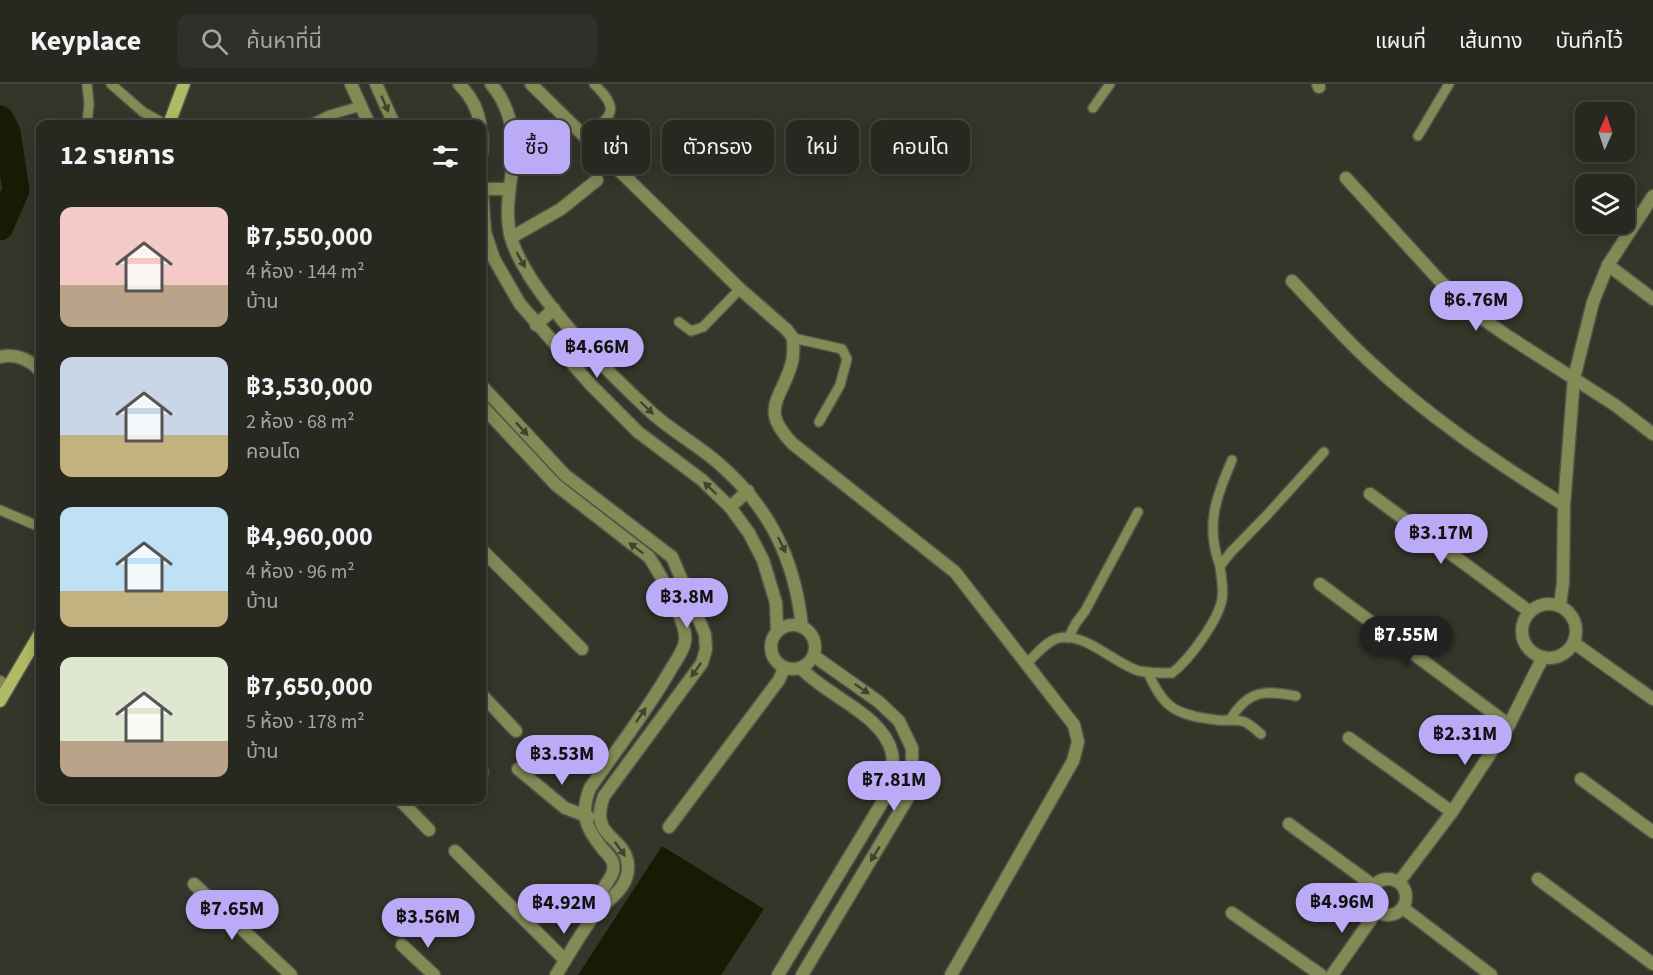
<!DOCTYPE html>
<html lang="th">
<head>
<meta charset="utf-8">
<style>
	:root { --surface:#272820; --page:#2f3029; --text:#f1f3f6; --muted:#a4a6a5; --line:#43443e; --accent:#bbaaf6 }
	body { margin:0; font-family:"Source Sans 3","Noto Sans Thai",sans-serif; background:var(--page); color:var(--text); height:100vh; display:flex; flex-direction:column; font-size:22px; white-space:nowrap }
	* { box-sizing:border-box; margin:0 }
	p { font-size:20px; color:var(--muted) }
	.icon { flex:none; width:33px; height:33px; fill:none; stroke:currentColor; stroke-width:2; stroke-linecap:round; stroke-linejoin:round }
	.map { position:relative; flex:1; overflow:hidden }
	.details { position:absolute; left:36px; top:36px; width:450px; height:684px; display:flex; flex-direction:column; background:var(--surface); border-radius:12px; box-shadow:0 3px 15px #0003,0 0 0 2px var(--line) }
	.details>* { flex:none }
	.top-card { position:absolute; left:504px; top:36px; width:570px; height:54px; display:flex; gap:12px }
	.needle { width:39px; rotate:3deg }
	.buttons { position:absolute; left:1575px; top:18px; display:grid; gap:12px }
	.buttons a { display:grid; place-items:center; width:60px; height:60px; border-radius:12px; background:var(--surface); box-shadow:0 3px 15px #0003,0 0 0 2px var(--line); font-size:30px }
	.price { position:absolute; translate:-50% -51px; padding:0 14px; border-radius:21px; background:var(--accent); color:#111; font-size:20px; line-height:39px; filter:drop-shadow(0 2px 3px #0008) }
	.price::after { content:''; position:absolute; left:50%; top:36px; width:18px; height:14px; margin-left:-9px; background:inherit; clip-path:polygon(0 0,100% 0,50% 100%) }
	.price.on { background:#222; color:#fff }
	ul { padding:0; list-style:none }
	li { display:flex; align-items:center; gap:18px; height:150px; padding:0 24px }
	li span { display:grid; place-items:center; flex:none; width:168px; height:120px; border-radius:12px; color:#555 }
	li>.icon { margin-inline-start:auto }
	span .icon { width:72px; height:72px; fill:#fffc; stroke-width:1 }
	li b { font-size:26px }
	h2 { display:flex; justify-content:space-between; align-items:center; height:72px; padding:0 24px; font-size:26px }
	.pill { padding:0 21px; border-radius:12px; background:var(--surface); box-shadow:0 3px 15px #0003,0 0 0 2px var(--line); font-size:21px; line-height:54px }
	.pill.on { background:var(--accent); color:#111 }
	header { display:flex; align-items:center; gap:36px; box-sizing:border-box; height:84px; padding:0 30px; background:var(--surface); border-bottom:2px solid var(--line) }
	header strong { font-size:28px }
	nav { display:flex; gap:33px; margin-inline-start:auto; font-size:21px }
	.search { width:420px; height:54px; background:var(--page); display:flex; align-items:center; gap:15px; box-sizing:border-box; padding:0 21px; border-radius:12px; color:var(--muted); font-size:22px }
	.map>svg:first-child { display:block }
</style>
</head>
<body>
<header>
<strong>Keyplace</strong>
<div class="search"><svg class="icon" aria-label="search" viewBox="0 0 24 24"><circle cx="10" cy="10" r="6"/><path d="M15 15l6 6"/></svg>ค้นหาที่นี่</div>
<nav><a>แผนที่</a><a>เส้นทาง</a><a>บันทึกไว้</a></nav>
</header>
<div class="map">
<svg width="1653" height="891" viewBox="0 0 1653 891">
	<rect width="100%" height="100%" fill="#34362a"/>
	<!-- water -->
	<path fill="#181b03" d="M662 762 764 825 721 891H578Z"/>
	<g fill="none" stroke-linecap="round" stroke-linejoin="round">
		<!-- river -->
		<path stroke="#181b03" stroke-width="27" d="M0 35 7 48 16 106 0 143"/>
		<!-- lane casing -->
		<g stroke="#525449" stroke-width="12">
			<g id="lane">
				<path d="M111 0 143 28 165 40"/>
				<path d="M1093 24 1110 0"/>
				<path d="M87 40 89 20 87 0"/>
				<path d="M311 40 330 31 361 22"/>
				<path d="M1418 52 1449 0"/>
				<path d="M584 54C610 32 623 28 594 0"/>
				<path d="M679 238 691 247 703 243 740 205"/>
				<path d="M793 254 842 265 847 275 840 301 819 338"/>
				<path d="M0 426 40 443"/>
				<path d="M1220 482C1205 442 1216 413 1232 376"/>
				<path d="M1068 554 1076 539 1085 527 1138 428"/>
				<path d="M1026 580C1035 572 1047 556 1059 554 1085 548 1115 580 1139 587 1150 589 1161 589 1172 589 1189 576 1218 537 1222 515 1224 504 1221 493 1220 482L1231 468 1268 430 1324 368"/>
				<path d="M1148 588C1163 625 1177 631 1217 636 1226 637 1237 635 1245 638 1251 641 1256 646 1261 650"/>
				<path d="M1230 636C1248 606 1264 606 1296 612"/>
			</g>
		</g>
		<!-- street casing -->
		<g stroke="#525449" stroke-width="15">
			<g id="street">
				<path d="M351 0 369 40"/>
				<path d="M376 0 394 40"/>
				<path d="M459 0C470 11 478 25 480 40"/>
				<path d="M491 0C509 20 517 54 513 81 510 102 506 123 509 144 511 164 529 193 541 209 571 250 614 294 652 329 672 347 696 360 717 378 769 422 795 475 802 543"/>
				<path d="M531 0 740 205 787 246 793 254C793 262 794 270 792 278 782 316 758 324 793 360L955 488 1074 641 1078 658 1073 677 951 891"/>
				<path d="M1318 0 1319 3"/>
				<path d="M482 51V68"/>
				<path d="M1346 94 1440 197 1476 230 1506 251 1615 321 1653 350"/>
				<path d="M482 105H509"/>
				<path d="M482 106 485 148 494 175 520 220 591 301 638 348 702 396 730 423 749 449 763 476 776 519 777 547"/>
				<path d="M512 153 561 125 597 96"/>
				<path d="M1608 181 1653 215"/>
				<path d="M1292 197C1317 223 1341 251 1368 276 1427 332 1496 378 1564 421"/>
				<path d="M536 241 554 225"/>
				<path d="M0 273C15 269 31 276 40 287"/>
				<path d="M482 302 565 391 672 473 705 550 706 565 702 579 604 712C588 755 625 750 628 781 629 805 609 814 596 829 581 848 569 871 556 891"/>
				<path d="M482 322 556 401 649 473C659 488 688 539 685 557 684 566 676 577 671 585 647 627 617 665 590 704 580 729 585 743 602 764 606 769 612 774 613 779 616 791 605 799 601 809 599 815 598 822 597 828"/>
				<path d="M1370 410 1530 528"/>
				<path d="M730 423 748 407"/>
				<path d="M482 466 582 565"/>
				<path d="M1320 500 1509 641"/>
				<circle cx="1549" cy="547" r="27"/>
				<path d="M1560 521 1563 499 1564 421 1574 294 1593 218 1608 181 1653 112"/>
				<circle cx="793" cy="563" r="22"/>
				<path d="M1574 559 1653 615"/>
				<path d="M0 598 8 603"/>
				<path d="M482 611 516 647"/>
				<path d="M1349 654 1452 728"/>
				<path d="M518 685 565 724 589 733"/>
				<path d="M482 688V689"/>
				<path d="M1581 695 1653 748"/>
				<path d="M400 716 429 746"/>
				<path d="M1289 740 1374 802"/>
				<path d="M669 743 779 596 784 584"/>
				<path d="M455 767 565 876"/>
				<path d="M1538 795 1653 880"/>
				<circle cx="1388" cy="813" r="18"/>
				<path d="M1399 798 1452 728 1509 641 1543 573"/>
				<path d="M194 800 291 891"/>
				<path d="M1403 824 1491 891"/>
				<path d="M1232 829 1321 891"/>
				<path d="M402 861 434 891"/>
				<path d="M778 891 892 702C892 691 894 679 892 669 883 630 826 612 801 584"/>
				<path d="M802 891 912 707V664L899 637 879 618 814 572"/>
				<path d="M1332 891 1377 827"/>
			</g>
		</g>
		<!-- secondary casing -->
		<g stroke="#525449" stroke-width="15">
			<g id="secondary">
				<path d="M169 40 184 0"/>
				<path d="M0 617 40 549"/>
			</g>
		</g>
		<!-- lane -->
		<use href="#lane" stroke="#848a56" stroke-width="9"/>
		<!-- street -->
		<use href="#street" stroke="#848a56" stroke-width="12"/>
		<!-- secondary -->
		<use href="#secondary" stroke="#b1ba64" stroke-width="12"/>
	</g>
	<!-- one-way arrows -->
	<defs><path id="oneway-solid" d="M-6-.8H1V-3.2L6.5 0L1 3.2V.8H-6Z" transform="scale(1.5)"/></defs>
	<g fill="#40442e">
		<use href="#oneway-solid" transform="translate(385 20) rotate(66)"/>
		<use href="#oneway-solid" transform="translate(521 176) rotate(60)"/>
		<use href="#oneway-solid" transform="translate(647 324) rotate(44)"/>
		<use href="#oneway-solid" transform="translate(522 345) rotate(47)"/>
		<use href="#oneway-solid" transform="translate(710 404) rotate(-136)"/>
		<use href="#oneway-solid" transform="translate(782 461) rotate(64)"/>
		<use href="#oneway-solid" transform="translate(636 464) rotate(-143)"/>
		<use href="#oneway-solid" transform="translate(696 586) rotate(125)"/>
		<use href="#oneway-solid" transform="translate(862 605) rotate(35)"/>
		<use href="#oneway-solid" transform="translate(641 631) rotate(-55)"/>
		<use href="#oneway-solid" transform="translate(620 765) rotate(54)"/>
		<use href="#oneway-solid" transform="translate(875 770) rotate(121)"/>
	</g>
</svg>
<div class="buttons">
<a><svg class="needle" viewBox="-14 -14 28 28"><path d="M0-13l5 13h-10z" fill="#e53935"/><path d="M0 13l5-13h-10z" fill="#a4a6a5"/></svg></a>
<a><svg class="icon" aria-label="layers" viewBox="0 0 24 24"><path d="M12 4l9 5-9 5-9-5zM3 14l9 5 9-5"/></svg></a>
</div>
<b class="price" style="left:1476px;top:248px">฿6.76M</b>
<b class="price" style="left:597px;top:295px">฿4.66M</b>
<b class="price" style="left:1441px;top:481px">฿3.17M</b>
<b class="price" style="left:687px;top:545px">฿3.8M</b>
<b class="price on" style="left:1406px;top:583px">฿7.55M</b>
<b class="price" style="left:1465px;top:682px">฿2.31M</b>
<b class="price" style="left:562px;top:702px">฿3.53M</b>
<b class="price" style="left:894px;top:728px">฿7.81M</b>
<b class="price" style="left:1342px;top:850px">฿4.96M</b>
<b class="price" style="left:564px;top:851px">฿4.92M</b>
<b class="price" style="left:232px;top:857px">฿7.65M</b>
<b class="price" style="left:428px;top:865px">฿3.56M</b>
<div class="top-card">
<a class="pill on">ซื้อ</a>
<a class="pill">เช่า</a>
<a class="pill">ตัวกรอง</a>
<a class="pill">ใหม่</a>
<a class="pill">คอนโด</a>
</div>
<section class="details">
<h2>12 รายการ<svg class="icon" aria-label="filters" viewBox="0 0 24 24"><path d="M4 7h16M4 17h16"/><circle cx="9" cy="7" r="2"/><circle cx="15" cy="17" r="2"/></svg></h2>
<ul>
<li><span style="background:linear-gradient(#f6c9c9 65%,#b9a48a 0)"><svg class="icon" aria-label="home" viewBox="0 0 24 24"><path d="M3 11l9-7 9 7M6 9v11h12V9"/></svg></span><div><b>฿7,550,000</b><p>4 ห้อง · 144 m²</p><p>บ้าน</p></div></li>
<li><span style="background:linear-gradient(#c9d6e8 65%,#c2b280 0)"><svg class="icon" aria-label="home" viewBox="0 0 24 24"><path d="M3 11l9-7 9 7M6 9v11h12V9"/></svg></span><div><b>฿3,530,000</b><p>2 ห้อง · 68 m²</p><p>คอนโด</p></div></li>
<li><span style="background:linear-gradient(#bfe0f5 70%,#c2b280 0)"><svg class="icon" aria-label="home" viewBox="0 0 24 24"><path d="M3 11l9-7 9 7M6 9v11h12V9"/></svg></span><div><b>฿4,960,000</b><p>4 ห้อง · 96 m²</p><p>บ้าน</p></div></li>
<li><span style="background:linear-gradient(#dfe7d0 70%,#b9a48a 0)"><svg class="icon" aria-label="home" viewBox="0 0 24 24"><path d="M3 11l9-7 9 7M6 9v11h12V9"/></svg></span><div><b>฿7,650,000</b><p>5 ห้อง · 178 m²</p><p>บ้าน</p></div></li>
</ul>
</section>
</div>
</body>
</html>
